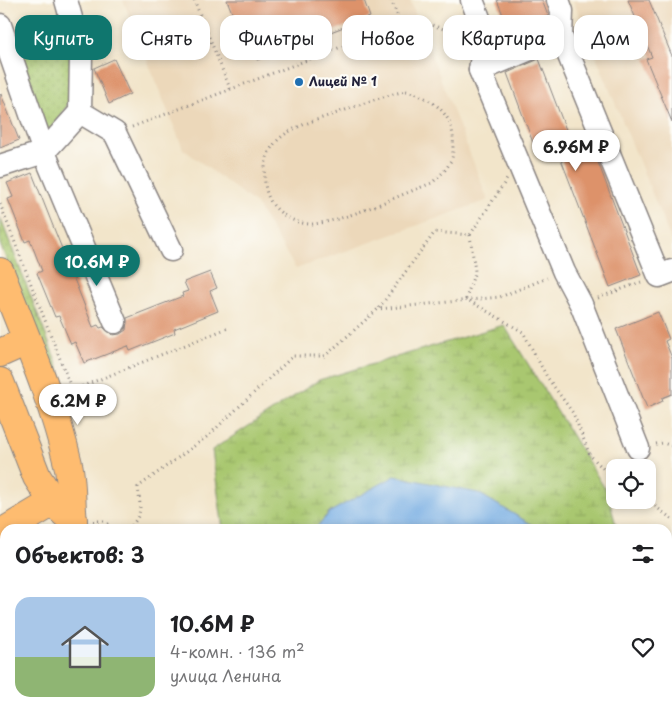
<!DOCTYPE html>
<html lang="ru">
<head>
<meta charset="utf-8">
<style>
	:root { --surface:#fff; --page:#f2f2f2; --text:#202124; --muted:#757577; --accent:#0f766e }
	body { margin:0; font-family:"Playpen Sans",sans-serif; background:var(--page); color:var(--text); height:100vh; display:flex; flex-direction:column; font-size:19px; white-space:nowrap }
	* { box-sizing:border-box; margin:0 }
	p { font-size:16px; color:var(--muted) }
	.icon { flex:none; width:28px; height:28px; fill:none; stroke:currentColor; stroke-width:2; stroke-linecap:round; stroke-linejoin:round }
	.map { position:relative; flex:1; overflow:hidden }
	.sheet { position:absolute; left:0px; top:524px; width:672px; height:196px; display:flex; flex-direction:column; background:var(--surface); border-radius:15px 15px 0 0; box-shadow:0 2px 8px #0003 }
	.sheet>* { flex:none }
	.guide { position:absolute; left:15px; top:15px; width:642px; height:45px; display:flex; gap:10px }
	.buttons { position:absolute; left:606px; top:459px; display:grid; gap:10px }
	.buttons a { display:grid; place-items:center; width:50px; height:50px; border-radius:10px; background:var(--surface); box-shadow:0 2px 8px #0003; font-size:25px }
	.price { position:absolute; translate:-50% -42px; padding:0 11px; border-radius:18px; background:#fff; color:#222; font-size:16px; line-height:32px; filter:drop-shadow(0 1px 2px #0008) }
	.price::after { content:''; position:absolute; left:50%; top:30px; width:15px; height:11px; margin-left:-8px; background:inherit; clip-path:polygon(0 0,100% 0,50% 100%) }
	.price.on { background:var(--accent); color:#fff }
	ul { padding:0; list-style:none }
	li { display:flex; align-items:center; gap:15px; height:125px; padding:0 15px }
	li span { display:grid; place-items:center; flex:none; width:140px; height:100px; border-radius:15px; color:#555 }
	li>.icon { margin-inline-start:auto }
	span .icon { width:60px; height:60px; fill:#fffc; stroke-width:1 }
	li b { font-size:21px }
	h2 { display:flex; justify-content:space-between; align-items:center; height:60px; padding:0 15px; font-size:21px }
	.pill { padding:0 18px; border-radius:15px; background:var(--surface); box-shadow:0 2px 8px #0003; font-size:18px; line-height:45px }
	.pill.on { background:var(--accent); color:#fff }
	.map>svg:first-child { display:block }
</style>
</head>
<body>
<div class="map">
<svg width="672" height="719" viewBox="0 0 672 719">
	<defs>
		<pattern id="grass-dots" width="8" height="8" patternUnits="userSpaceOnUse" patternTransform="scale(1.25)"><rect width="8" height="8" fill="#a9c76f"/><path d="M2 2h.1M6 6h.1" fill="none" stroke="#91ab61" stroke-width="1.8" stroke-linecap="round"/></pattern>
		<pattern id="wetland-marsh" width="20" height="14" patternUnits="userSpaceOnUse" patternTransform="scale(1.25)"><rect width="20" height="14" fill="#a9c76f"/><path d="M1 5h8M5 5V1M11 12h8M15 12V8" fill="none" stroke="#91ab61"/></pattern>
	</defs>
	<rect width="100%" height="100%" fill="#fdfcf7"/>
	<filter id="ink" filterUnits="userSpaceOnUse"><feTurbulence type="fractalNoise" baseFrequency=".02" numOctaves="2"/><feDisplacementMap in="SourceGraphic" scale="10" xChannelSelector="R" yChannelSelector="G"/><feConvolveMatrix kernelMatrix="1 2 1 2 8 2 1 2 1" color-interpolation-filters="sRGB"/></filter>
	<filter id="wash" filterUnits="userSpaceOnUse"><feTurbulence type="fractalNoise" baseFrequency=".0096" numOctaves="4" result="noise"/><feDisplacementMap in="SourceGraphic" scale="20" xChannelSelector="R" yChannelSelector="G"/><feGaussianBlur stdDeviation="1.12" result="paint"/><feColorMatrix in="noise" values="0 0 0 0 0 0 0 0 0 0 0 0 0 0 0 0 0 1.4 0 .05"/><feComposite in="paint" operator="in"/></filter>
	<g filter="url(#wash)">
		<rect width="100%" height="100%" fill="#f2e5ca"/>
		<!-- built -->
		<g fill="#ecd8ba">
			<path d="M123 0H410L488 200 296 269 256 204 183 149Z"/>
			<path d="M573 0H672V242Z"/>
		</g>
		<!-- grass -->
		<g fill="url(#grass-dots)" stroke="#667455">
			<path d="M62 23 74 54 71 99 50 134 46 135 16 55 26 38Z"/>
			<path d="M0 217 66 387 58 390 0 244Z"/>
		</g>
		<!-- wetland -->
		<path fill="url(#wetland-marsh)" stroke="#667455" d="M504 325 607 492 617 529H539L477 493 330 511 315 529H223L212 450 319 380Z"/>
		<!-- water -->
		<g fill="#73abe2" stroke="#4a668e">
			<path d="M395 476 478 493 539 529H315L330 512Z"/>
			<path d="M668 587 672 589V719H241L242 715H668Z"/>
		</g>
		<g id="blocks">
			<!-- building -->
			<g fill="#dd926b">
				<path d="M227 0H364L370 17 257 60 254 50 248 53Z"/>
				<path d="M497 0H542L548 16 531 23 534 30 519 36 512 17 505 20Z"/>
				<path d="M628 0H649L672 56V122L646 59 652 57Z"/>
				<path d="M114 59 130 94 109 104 94 68Z"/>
				<path d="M539 59 571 143 588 136 641 275 610 287 554 141 535 148 507 73Z"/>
				<path d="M1 94 19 140 0 148V95Z"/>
				<path d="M32 173 93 327 98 325 100 328 103 327 113 335 120 334 126 330 127 318 183 296 182 293 188 291 184 282 210 272 217 288 210 291 218 311 174 329 175 333 130 351 128 346 84 363 75 342 71 344 59 316 55 317 37 273 42 271 30 240 25 242 8 199 13 197 7 183Z"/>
				<path d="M658 312 669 339 665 341 672 358V394L662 398 663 401 647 408 616 329Z"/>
			</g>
		</g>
	</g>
	<g filter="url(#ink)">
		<use href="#blocks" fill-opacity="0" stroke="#8a8482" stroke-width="1"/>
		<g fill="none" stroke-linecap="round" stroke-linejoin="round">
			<!-- minor casing -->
			<g stroke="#8a8482" stroke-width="25">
				<g id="minor">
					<path d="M472 0 485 34 480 70 564 272 581 304 638 448"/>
					<path d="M558 0 562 11 561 36 659 276 672 271"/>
					<path d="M0 25 44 152 115 322"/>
					<path d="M480 70 561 36"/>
					<path d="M80 112 115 133 171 250"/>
					<path d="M0 166 44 152 80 112 81 54 66 0"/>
					<path d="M35 719 44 715"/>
				</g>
			</g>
			<!-- major casing -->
			<g stroke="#8a8482" stroke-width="30">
				<g id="major">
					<path d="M0 272C24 334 53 399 68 464 73 486 70 507 74 529"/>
					<path d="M0 353 27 341"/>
					<path d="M0 382 37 477 53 502 73 521"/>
					<path d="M8 529 53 502 70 495"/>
					<path d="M96 715 97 719"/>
				</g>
			</g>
			<!-- path -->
			<g stroke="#8a8482" stroke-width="3" stroke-dasharray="1 4" stroke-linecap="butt">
				<path d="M194 0 231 91"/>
				<path d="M391 0 401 24"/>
				<path d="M406 91C434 98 456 116 453 147 453 152 453 158 450 162 446 171 439 176 432 183 399 195 346 221 313 224 298 225 279 215 271 202 265 192 264 181 265 169 267 130 310 123 340 112 362 104 383 96 406 91Z"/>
				<path d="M132 127 401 24 423 22 467 37"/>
				<path d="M0 204 72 390"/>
				<path d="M470 235 475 271 466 299 523 332 547 377 573 413 590 455 615 481"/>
				<path d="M598 298 641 282"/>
				<path d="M379 308 435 232 470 235 507 179"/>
				<path d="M68 392 228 328"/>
				<path d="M656 444 663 443 672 446"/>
				<path d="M647 500 672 519"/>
				<path d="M93 521H104L115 529"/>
				<path d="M128 529C144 514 140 507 138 487L208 436 293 356H325L378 309 500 297 547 278"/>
				<path d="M183 715 184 719"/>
			</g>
			<!-- minor -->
			<use href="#minor" stroke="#fff" stroke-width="22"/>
			<!-- major -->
			<use href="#major" stroke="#febc70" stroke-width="28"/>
		</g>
	</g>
	<!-- markers -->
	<circle fill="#1f6fb2" stroke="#fdfcf7" stroke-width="2" cx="299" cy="82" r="5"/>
	<g text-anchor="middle" stroke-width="4.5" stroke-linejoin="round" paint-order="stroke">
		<!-- poi labels -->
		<g font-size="12" font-weight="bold" fill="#22223b" stroke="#fdfcf7" text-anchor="start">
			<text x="309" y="86">Лицей № 1</text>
		</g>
	</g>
</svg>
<div class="buttons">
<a><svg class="icon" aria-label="locate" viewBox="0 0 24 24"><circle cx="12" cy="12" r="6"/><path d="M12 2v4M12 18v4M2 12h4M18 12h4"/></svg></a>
</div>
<b class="price" style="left:576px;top:172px">6.96M ₽</b>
<b class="price on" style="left:97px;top:287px">10.6M ₽</b>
<b class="price" style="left:78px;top:426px">6.2M ₽</b>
<div class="guide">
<a class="pill on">Купить</a>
<a class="pill">Снять</a>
<a class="pill">Фильтры</a>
<a class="pill">Новое</a>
<a class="pill">Квартира</a>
<a class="pill">Дом</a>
</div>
<section class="sheet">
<h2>Объектов: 3<svg class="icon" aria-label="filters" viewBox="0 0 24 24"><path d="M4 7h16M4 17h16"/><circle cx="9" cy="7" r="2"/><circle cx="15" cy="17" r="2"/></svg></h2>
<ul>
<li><span style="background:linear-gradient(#a9c7e8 60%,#8fb573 0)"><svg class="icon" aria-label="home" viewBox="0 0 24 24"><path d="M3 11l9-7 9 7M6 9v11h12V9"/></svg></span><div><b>10.6M ₽</b><p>4-комн. · 136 m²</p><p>улица Ленина</p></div><svg class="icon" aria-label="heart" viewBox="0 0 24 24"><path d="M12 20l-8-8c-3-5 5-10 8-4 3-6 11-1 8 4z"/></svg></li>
</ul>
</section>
</div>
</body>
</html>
